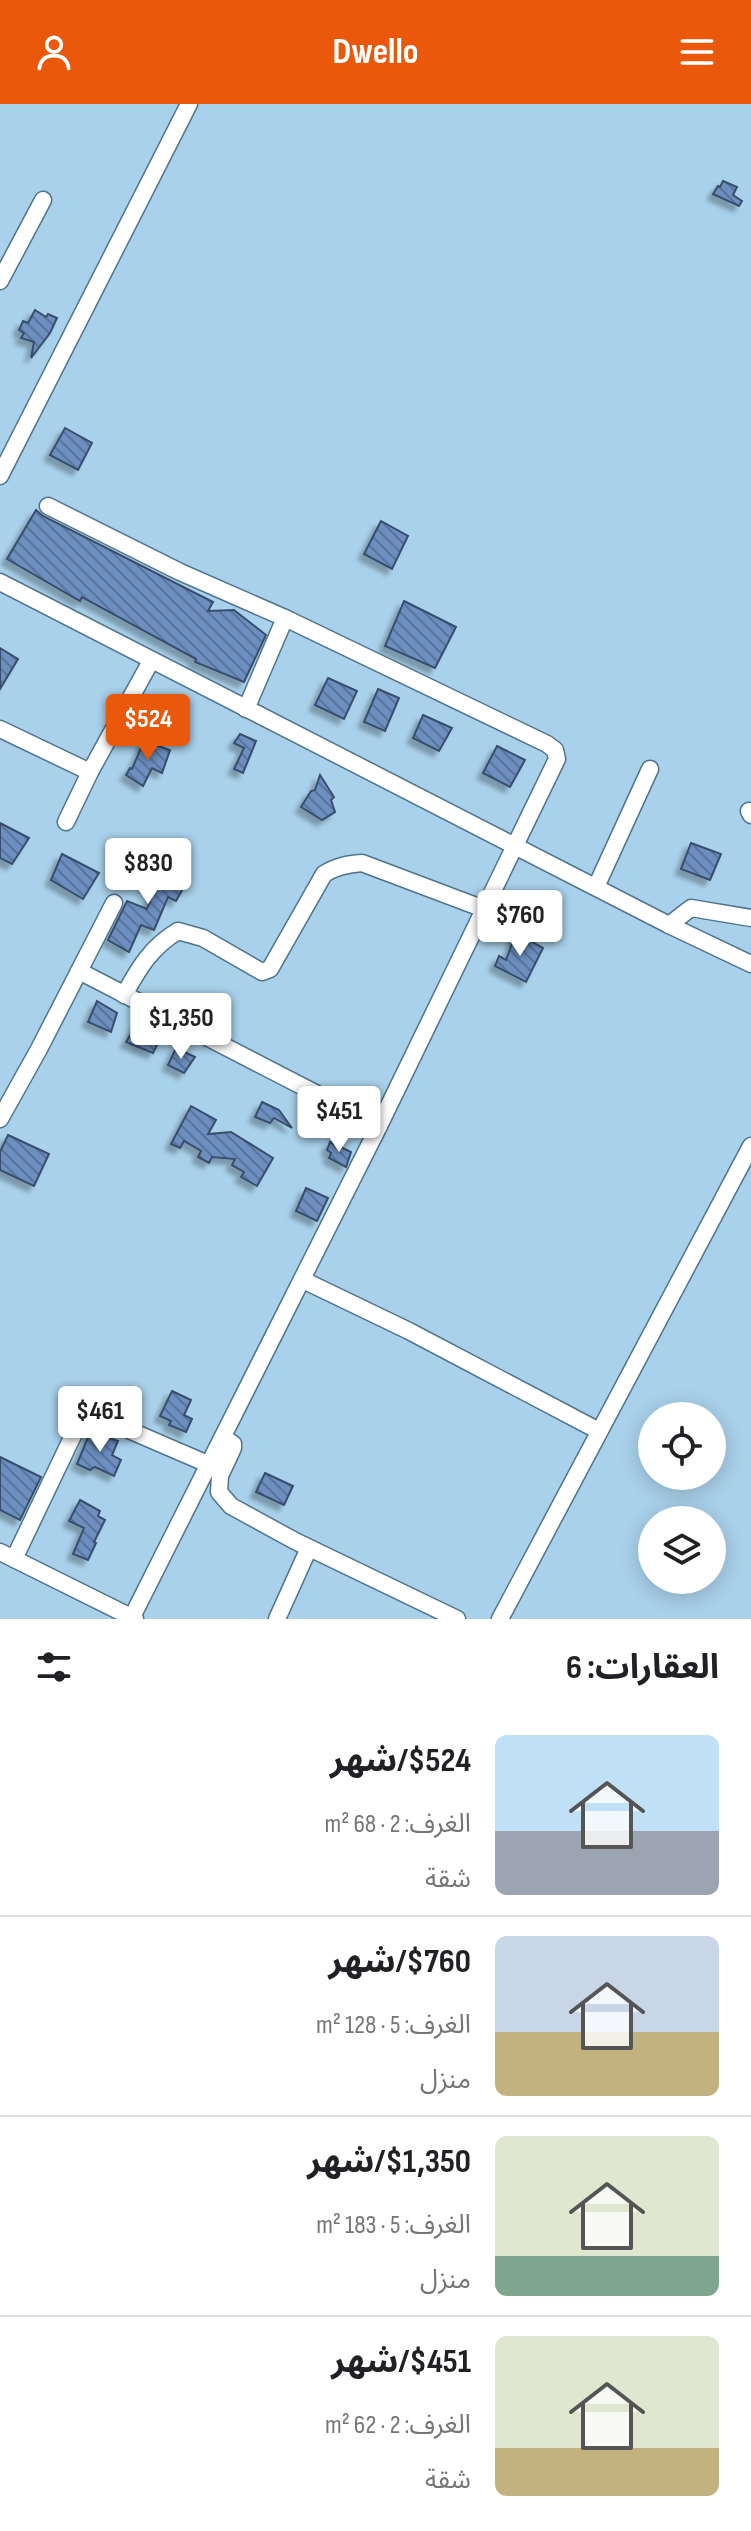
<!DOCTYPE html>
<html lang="ar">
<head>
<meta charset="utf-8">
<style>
	:root { --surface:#fff; --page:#f6f6f6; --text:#202124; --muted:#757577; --line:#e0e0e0; --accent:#ea580c }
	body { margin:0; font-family:"Sofia Sans Condensed","Noto Sans Arabic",sans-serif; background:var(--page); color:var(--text); direction:rtl; height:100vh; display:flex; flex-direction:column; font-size:30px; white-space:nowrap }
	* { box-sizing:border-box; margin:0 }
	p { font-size:26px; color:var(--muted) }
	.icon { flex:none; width:44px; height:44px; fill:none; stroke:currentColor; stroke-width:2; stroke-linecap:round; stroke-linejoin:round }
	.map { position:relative; height:1515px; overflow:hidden; direction:ltr }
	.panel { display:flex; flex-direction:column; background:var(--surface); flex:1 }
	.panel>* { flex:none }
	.tools { position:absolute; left:638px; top:1298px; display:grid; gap:16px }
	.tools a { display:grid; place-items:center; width:88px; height:88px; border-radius:50%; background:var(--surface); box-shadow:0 4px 20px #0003; font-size:40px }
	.price { position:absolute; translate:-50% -68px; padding:0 18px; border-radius:8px; background:#fff; color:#222; font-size:26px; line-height:52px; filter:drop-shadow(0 2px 4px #0008) }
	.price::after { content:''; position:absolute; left:50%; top:48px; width:24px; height:18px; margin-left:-12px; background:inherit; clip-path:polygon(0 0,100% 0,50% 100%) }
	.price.on { background:var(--accent); color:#fff }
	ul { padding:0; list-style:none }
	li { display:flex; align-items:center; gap:24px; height:200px; padding:0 32px }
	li+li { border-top:2px solid var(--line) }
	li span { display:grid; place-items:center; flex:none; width:224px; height:160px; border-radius:12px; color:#555 }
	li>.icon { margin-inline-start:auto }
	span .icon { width:96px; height:96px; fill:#fffc; stroke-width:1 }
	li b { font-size:34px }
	h2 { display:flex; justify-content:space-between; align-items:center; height:96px; padding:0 32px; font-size:34px }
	header { display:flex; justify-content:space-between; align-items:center; height:104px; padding:0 32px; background:var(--accent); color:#fff; font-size:36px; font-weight:700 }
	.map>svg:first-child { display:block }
</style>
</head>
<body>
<header><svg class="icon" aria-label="menu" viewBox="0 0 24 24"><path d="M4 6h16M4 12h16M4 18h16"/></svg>Dwello<svg class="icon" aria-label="person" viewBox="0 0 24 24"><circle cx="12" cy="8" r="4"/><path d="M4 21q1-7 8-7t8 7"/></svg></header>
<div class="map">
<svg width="751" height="1515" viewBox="0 0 751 1515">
	<defs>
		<pattern id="building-back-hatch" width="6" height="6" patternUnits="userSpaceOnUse" patternTransform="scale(2)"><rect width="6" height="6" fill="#6c8fc0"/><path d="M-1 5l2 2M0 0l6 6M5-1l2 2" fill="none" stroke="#58759d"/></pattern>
		<filter id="shadow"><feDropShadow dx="-5.5" dy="5.5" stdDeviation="2" flood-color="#0004"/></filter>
	</defs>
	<rect width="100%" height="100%" fill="#a9d1eb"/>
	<!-- building -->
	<g fill="url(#building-back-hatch)" stroke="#394e6c" stroke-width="2" filter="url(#shadow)">
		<path d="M723 77 737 83 733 91 742 97 739 102 713 90 718 82 720 83Z"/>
		<path d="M35 206 46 213 48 210 57 214 50 229 31 254 34 238 21 234 24 229 19 226 23 217 28 219Z"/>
		<path d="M65 324 92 339 78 366 50 351Z"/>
		<path d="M36 406 43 412 213 498 208 507 234 506 266 531 244 578 195 558 196 555 82 493 80 497 7 455Z"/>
		<path d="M381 417 408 432 392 465 364 450Z"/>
		<path d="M404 497 456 523 435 564 385 542Z"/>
		<path d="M0 544 18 555 0 585Z"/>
		<path d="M328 574 357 587 344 615 315 601Z"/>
		<path d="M378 585 399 594 385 627 364 618Z"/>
		<path d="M423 611 452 624 439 647 413 634Z"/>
		<path d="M240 630 256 637 243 669 234 665 244 644 234 639Z"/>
		<path d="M144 637 170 646 162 669 152 664 143 682 126 671 130 664 132 665Z"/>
		<path d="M497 642 525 656 510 683 483 669Z"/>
		<path d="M320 671 334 693 331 696 335 708 322 716 301 703 311 687 315 686Z"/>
		<path d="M0 719 29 734 12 760 0 754Z"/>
		<path d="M691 739 721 750 710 776 681 765Z"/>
		<path d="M62 750 99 769 83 795 51 776Z"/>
		<path d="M158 758 190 772 176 797 168 793 154 826 141 821 129 848 108 836 127 797 147 805 154 786 146 782Z"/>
		<path d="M516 829 543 844 526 878 495 862 499 852 506 856Z"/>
		<path d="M97 897 117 909 111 928 88 918Z"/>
		<path d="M138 919 163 929 153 949 126 938Z"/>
		<path d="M176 944 195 953 184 969 168 961Z"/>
		<path d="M262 998 279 1006 292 1024 274 1014 270 1019 255 1013Z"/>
		<path d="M191 1002 216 1016 208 1030 231 1028 273 1054 257 1082 241 1073 244 1068 232 1061 235 1055 212 1053 209 1059 198 1053 201 1047 184 1037 180 1044 171 1040Z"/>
		<path d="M8 1031 49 1050 34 1082 0 1066V1048Z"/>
		<path d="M330 1038 351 1048 346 1063 329 1054 331 1049 327 1046Z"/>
		<path d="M306 1084 328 1094 317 1117 296 1107Z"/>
		<path d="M172 1287 191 1296 184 1311 192 1315 186 1328 169 1321 171 1317 160 1312Z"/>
		<path d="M91 1326 118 1337 112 1351 121 1356 114 1372 95 1363 90 1366 77 1360Z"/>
		<path d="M0 1353 41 1373 20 1416 0 1406Z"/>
		<path d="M265 1369 293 1382 284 1401 256 1388Z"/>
		<path d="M80 1396 100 1407 98 1412 105 1416 94 1438 96 1439 88 1456 73 1450 84 1424 69 1417Z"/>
	</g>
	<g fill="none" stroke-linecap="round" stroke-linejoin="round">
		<!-- minor casing -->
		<g stroke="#4f748c" stroke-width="19">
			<g id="minor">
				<path d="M0 177 43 96"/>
				<path d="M0 372 189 0"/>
				<path d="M48 402 180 468 285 514 547 640 555 646 557 655 379 1022 131 1515"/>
				<path d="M0 478 669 821 751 860"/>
				<path d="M246 605 285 514"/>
				<path d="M0 625 90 668"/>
				<path d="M749 707 751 711"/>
				<path d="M66 718 90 668 151 557"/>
				<path d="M596 783 650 665"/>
				<path d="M669 821 691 804 751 814"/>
				<path d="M79 867 379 1022"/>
				<path d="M124 891C139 864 151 843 178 827L203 834 262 868 270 865 324 770C336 762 348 760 362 759L484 805"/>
				<path d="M0 1015 39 945 114 799"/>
				<path d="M303 1176 409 1227 599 1327"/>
				<path d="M224 1334 233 1340V1344L220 1372 219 1388 231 1402 295 1437 457 1515"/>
				<path d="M0 1448 135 1515"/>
				<path d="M14 1455 79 1319 88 1311H94L210 1361"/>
				<path d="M277 1515 309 1444"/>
				<path d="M500 1515 751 1042"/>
			</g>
		</g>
		<!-- minor -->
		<use href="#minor" stroke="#fff" stroke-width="16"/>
	</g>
</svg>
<div class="tools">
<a><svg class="icon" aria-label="locate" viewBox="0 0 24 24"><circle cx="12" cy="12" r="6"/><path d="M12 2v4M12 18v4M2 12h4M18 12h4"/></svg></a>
<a><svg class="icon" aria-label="layers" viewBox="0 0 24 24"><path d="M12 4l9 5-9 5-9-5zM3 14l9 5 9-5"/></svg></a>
</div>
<b class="price on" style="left:148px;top:658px">$524</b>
<b class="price" style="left:148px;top:802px">$830</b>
<b class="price" style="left:520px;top:854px">$760</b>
<b class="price" style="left:181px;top:957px">$1,350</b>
<b class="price" style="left:339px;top:1050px">$451</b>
<b class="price" style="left:100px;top:1350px">$461</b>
</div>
<section class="panel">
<h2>العقارات: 6<svg class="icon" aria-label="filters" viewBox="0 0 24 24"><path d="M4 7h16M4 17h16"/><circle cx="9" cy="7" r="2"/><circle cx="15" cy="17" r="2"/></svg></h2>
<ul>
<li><span style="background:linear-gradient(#bfe0f5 60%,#9aa5b1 0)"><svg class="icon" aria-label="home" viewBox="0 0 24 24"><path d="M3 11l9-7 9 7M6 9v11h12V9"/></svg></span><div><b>$524/شهر</b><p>الغرف: 2 · 68 m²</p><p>شقة</p></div></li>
<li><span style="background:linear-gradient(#c9d6e8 60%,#c2b280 0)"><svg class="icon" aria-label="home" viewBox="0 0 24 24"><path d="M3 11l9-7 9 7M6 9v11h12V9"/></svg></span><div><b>$760/شهر</b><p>الغرف: 5 · 128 m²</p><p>منزل</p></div></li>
<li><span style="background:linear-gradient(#dfe7d0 75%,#7fa58c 0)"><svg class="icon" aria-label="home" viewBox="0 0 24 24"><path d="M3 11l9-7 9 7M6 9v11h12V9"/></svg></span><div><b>$1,350/شهر</b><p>الغرف: 5 · 183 m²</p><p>منزل</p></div></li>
<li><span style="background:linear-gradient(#dfe7d0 70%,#c2b280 0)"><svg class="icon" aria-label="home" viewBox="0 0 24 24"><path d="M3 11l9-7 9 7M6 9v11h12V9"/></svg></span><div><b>$451/شهر</b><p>الغرف: 2 · 62 m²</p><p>شقة</p></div></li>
</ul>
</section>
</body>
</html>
